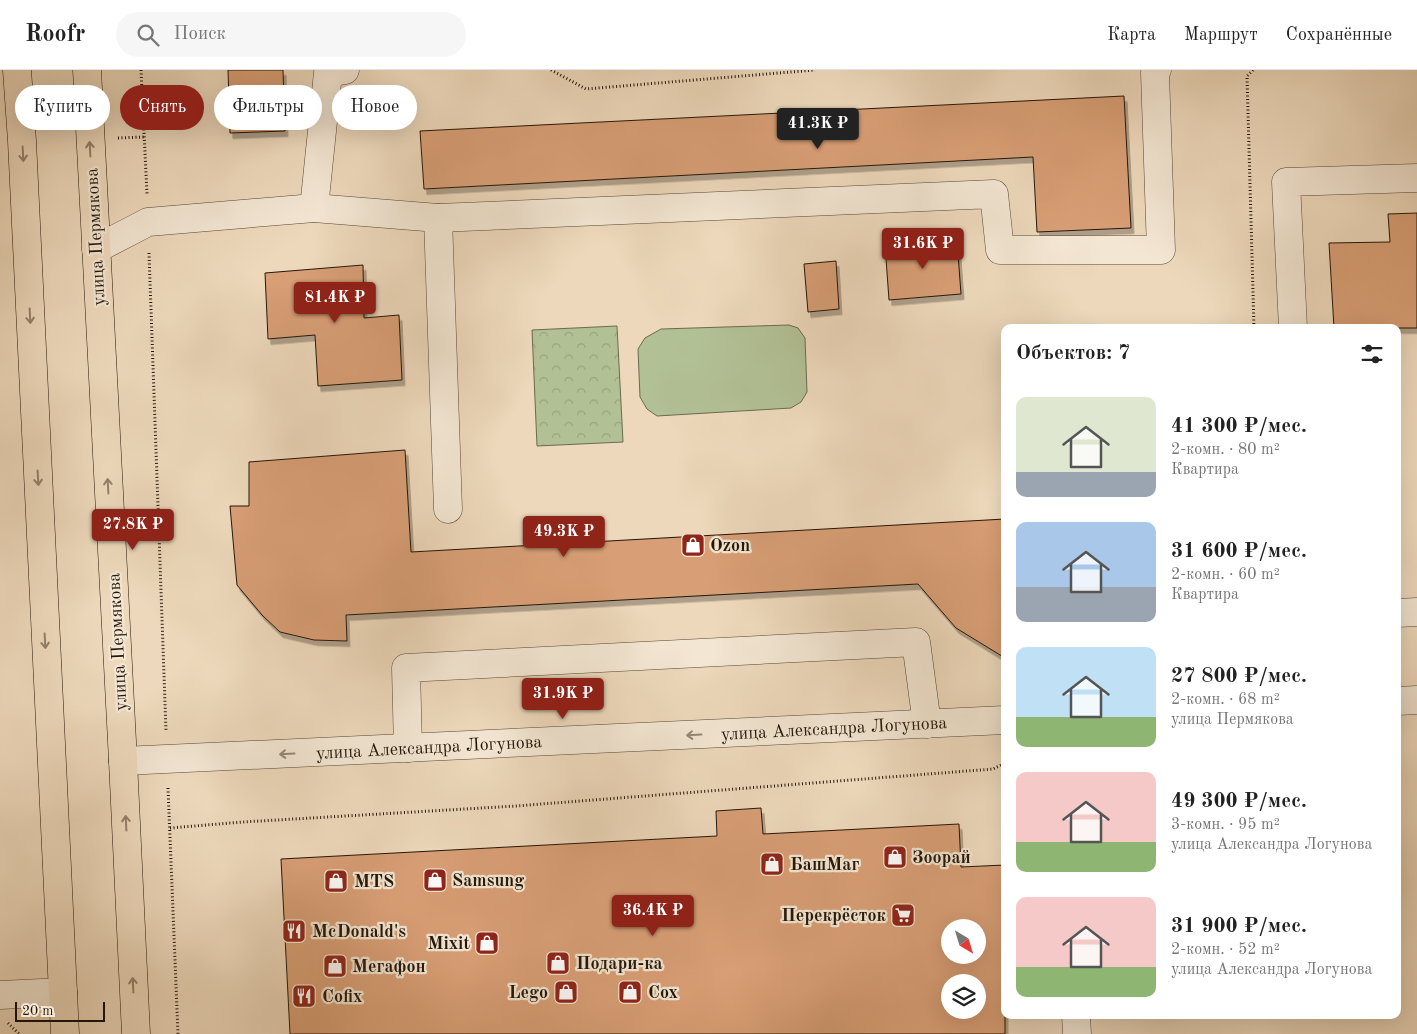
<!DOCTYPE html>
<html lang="ru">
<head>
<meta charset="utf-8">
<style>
	:root { --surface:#fff; --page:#f6f6f6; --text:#222; --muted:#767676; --line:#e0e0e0; --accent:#8f2418 }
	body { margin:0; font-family:"Old Standard TT",serif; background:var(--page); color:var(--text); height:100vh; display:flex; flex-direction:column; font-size:19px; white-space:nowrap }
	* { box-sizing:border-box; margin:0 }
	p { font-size:16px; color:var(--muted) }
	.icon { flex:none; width:28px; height:28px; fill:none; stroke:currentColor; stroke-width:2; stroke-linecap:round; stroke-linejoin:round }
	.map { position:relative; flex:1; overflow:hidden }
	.drawer { position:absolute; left:1001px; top:254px; width:400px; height:695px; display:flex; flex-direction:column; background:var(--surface); border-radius:10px; box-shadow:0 5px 20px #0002 }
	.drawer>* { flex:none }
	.guide { position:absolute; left:15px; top:15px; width:475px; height:45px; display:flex; gap:10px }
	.needle { width:32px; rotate:142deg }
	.fabs { position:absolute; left:941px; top:849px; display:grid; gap:10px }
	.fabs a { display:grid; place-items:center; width:45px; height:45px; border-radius:50%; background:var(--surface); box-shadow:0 5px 20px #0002; font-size:25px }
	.scale { position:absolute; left:15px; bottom:12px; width:90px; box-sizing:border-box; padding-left:5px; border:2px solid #241608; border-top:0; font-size:14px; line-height:18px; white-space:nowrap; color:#241608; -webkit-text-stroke:4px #f3e6d3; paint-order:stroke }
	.price { position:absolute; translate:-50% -42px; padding:0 11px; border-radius:5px; background:var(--accent); color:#fff; font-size:16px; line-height:32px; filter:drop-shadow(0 1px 2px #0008) }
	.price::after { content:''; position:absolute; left:50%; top:30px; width:15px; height:11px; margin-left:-8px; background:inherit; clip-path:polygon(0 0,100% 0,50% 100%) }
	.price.selected { background:#222; color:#fff }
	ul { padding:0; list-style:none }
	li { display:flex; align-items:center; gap:15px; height:125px; padding:0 15px }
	li span { display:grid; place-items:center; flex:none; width:140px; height:100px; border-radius:10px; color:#555 }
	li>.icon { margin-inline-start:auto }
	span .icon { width:60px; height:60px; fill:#fffc; stroke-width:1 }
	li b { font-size:21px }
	h2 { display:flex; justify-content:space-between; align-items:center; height:60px; padding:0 15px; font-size:21px }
	.tag { padding:0 18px; border-radius:22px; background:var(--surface); box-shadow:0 5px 20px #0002; font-size:18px; line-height:45px }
	.tag.selected { background:var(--accent); color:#fff }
	header { display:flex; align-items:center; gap:30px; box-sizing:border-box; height:70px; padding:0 25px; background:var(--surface); border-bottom:1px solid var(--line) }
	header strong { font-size:24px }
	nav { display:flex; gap:28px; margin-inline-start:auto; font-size:18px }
	.search { width:350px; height:45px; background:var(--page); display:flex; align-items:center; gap:12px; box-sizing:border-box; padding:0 18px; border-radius:28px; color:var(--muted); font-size:19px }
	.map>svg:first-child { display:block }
</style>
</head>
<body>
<header>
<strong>Roofr</strong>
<div class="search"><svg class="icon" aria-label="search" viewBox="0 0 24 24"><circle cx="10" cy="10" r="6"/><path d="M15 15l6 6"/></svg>Поиск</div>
<nav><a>Карта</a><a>Маршрут</a><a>Сохранённые</a></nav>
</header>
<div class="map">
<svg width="1417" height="964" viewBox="0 0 1417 964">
	<defs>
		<pattern id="park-crowns" width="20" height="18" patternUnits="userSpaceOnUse" patternTransform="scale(1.25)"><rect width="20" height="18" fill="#b2c095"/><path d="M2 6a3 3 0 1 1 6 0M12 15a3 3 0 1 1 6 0" fill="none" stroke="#99a47f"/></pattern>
		<filter id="shadow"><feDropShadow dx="3" dy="5.5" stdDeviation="0" flood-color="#0004"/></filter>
	</defs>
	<rect width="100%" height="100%" fill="#edd8bb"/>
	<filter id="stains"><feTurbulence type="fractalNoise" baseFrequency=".004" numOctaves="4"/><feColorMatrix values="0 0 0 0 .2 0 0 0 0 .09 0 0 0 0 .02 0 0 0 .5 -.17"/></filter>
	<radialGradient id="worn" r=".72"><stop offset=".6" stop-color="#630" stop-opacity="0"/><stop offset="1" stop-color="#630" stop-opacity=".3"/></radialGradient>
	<!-- grass -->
	<path fill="#b2c095" stroke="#6b6b4e" d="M789 255 798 258 805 268 807 322 801 332 791 338 657 346 647 339 640 327 638 279 645 268 661 259Z"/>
	<!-- park -->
	<path fill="url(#park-crowns)" stroke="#6b6b4e" d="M617 256 623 372 537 376 532 260Z"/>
	<!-- building -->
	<g fill="#d89e75" stroke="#241608" fill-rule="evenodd" filter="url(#shadow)">
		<path d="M228 0H283L285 61 230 63Z"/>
		<path d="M1124 26 1131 158 1037 162 1033 87 424 119 420 61Z"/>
		<path d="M1417 143V258H1334L1329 173 1390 172 1388 144Z"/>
		<path d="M957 170 961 224 889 230 885 175Z"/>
		<path d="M836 191 839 239 808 242 804 194Z"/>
		<path d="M363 195 364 248 399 245 402 310 318 316 315 265 268 269 265 203Z"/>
		<path d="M405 380 411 482 1005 449V588L956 558 918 514 346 545 347 571 314 570 280 562 262 545 237 515 230 436H249V392Z"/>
		<path d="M761 738 763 764 959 754 961 797 1005 795V964H290L281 789 717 766 716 741ZM950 858H978V885H950ZM950 912H978V940H950Z"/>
	</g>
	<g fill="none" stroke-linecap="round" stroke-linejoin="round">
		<!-- minor casing -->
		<g stroke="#564635" stroke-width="29">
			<g id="minor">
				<path d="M314 138 328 3 345 0"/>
				<path d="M438 148 448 439"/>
				<path d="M96 179 148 152 314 138 438 148 994 124 1000 180H1161L1155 3 1157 0"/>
				<path d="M1293 258 1286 112 1417 108"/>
				<path d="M1398 543 1417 542"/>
				<path d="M1398 631 1417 630"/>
				<path d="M408 678 406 598 916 572 927 654"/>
				<path d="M123 691 1005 650"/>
				<path d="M0 925 63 922"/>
				<path d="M1076 945 1077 964"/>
			</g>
		</g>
		<!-- major casing -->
		<g stroke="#241608" stroke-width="29">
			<g id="major">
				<path d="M17 0 22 71 65 964"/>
				<path d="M87 0 123 691 136 964"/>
			</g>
		</g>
		<!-- path -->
		<g stroke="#241608" stroke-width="3" stroke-dasharray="1 2.5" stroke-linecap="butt">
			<path d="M141 0 147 124"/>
			<path d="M551 0 586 19 815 0"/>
			<path d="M1253 0 1247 6 1254 258"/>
			<path d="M118 68 145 67"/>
			<path d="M149 183 166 661"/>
			<path d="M168 718 178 964"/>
			<path d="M170 758 243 752 516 736 993 699 1005 693"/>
			<path d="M8 953 19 964"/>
		</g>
		<!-- minor -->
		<use href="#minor" stroke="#f3e6d3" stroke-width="28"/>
		<!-- major -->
		<use href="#major" stroke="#edd8bb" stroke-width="28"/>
	</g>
	<!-- one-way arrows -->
	<defs><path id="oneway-shaft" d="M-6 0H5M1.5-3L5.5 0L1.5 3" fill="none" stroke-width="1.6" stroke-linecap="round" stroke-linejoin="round" transform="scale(1.25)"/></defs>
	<g stroke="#93816a">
		<use href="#oneway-shaft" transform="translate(90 79) rotate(-93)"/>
		<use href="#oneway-shaft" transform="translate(23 84) rotate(87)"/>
		<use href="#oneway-shaft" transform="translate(30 246) rotate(87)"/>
		<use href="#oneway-shaft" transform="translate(38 408) rotate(87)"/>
		<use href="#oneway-shaft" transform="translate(108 416) rotate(-93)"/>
		<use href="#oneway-shaft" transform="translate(45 571) rotate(87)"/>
		<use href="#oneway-shaft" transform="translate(126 753) rotate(-93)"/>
		<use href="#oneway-shaft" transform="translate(133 915) rotate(-93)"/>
	</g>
	<g stroke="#968878">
		<use href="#oneway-shaft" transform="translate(694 665) rotate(177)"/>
		<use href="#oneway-shaft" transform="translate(287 684) rotate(177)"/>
	</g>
	<!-- icons -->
	<defs>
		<g id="shop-square" transform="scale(1.25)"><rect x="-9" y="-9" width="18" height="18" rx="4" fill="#8f2418" stroke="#f3e6d3"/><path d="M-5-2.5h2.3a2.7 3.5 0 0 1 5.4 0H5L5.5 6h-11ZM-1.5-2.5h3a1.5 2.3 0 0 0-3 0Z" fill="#fff"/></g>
		<g id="supermarket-square" transform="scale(1.25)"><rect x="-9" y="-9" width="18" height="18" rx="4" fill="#8f2418" stroke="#f3e6d3"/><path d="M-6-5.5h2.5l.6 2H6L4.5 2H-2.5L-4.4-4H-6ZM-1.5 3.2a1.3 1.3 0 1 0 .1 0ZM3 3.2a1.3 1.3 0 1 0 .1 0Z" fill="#fff"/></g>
		<g id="restaurant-square" transform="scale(1.25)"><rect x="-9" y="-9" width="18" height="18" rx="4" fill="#8f2418" stroke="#f3e6d3"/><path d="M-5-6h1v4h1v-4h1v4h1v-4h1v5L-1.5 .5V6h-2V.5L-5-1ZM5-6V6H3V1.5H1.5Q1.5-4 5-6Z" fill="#fff"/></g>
	</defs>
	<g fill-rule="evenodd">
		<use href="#shop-square" x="693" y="475"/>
		<use href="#shop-square" x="895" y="787"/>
		<use href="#shop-square" x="772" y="794"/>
		<use href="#shop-square" x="435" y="810"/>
		<use href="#shop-square" x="336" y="811"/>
		<use href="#supermarket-square" x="903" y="845"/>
		<use href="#restaurant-square" x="294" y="861"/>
		<use href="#shop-square" x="487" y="873"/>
		<use href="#shop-square" x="558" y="893"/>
		<use href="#shop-square" x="335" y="896"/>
		<use href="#shop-square" x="566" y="922"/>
		<use href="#shop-square" x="630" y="922"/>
		<use href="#restaurant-square" x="304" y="926"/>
	</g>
	<g text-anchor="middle" stroke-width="4.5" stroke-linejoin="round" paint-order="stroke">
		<!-- street labels -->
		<g font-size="18" fill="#241608" stroke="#f3e6d3">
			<text transform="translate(95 167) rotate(-93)" y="6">улица Пермякова</text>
			<text transform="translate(117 572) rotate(-93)" y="6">улица Пермякова</text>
			<text transform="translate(834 658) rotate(-3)" y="6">улица Александра Логунова</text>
			<text transform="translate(429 677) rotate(-3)" y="6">улица Александра Логунова</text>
		</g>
		<!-- poi labels -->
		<g font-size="18" font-weight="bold" fill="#241608" stroke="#f3e6d3" text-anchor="start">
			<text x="710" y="481">Ozon</text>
			<text x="912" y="793">Зоорай</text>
			<text x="790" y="800">БашМаг</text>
			<text x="452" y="816">Samsung</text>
			<text x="354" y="817">MTS</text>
			<text x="886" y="851" text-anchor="end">Перекрёсток</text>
			<text x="312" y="867">McDonald's</text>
			<text x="470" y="879" text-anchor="end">Mixit</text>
			<text x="576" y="899">Подари-ка</text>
			<text x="352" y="902">Мегафон</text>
			<text x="548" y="928" text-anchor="end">Lego</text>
			<text x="648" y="928">Cox</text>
			<text x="322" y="932">Cofix</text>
		</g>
	</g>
	<rect width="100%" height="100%" filter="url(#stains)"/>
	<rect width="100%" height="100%" fill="url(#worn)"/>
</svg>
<div class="fabs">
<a><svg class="needle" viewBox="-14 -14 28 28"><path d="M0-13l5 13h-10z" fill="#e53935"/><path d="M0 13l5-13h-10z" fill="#767676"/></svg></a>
<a><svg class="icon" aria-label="layers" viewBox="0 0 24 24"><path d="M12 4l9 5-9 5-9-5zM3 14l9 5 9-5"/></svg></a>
</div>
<div class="scale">20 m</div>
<b class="price selected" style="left:818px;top:80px">41.3K ₽</b>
<b class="price" style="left:923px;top:200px">31.6K ₽</b>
<b class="price" style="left:335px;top:254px">81.4K ₽</b>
<b class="price" style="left:133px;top:481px">27.8K ₽</b>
<b class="price" style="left:564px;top:488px">49.3K ₽</b>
<b class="price" style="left:563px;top:650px">31.9K ₽</b>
<b class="price" style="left:653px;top:867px">36.4K ₽</b>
<div class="guide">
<a class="tag">Купить</a>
<a class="tag selected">Снять</a>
<a class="tag">Фильтры</a>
<a class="tag">Новое</a>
</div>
<section class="drawer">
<h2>Объектов: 7<svg class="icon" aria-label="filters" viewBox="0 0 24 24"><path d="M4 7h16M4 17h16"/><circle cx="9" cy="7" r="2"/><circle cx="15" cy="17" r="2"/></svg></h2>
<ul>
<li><span style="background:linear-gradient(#dfe7d0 75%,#9aa5b1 0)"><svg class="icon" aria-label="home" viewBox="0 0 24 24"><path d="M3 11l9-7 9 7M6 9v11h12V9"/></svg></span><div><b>41 300 ₽/мес.</b><p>2-комн. · 80 m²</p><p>Квартира</p></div></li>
<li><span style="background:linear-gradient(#a9c7e8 65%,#9aa5b1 0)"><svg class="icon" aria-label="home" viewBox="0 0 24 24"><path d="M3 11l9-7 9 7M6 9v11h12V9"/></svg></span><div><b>31 600 ₽/мес.</b><p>2-комн. · 60 m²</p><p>Квартира</p></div></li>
<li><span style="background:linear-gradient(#bfe0f5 70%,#8fb573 0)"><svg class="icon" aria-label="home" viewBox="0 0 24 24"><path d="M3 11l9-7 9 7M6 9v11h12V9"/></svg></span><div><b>27 800 ₽/мес.</b><p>2-комн. · 68 m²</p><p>улица Пермякова</p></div></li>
<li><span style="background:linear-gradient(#f6c9c9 70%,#8fb573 0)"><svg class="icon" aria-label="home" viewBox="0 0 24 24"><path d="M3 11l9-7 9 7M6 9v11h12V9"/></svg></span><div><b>49 300 ₽/мес.</b><p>3-комн. · 95 m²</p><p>улица Александра Логунова</p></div></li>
<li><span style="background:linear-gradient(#f6c9c9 70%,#8fb573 0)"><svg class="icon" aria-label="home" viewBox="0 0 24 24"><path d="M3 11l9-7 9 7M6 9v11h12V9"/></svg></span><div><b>31 900 ₽/мес.</b><p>2-комн. · 52 m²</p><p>улица Александра Логунова</p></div></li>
</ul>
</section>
</div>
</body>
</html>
